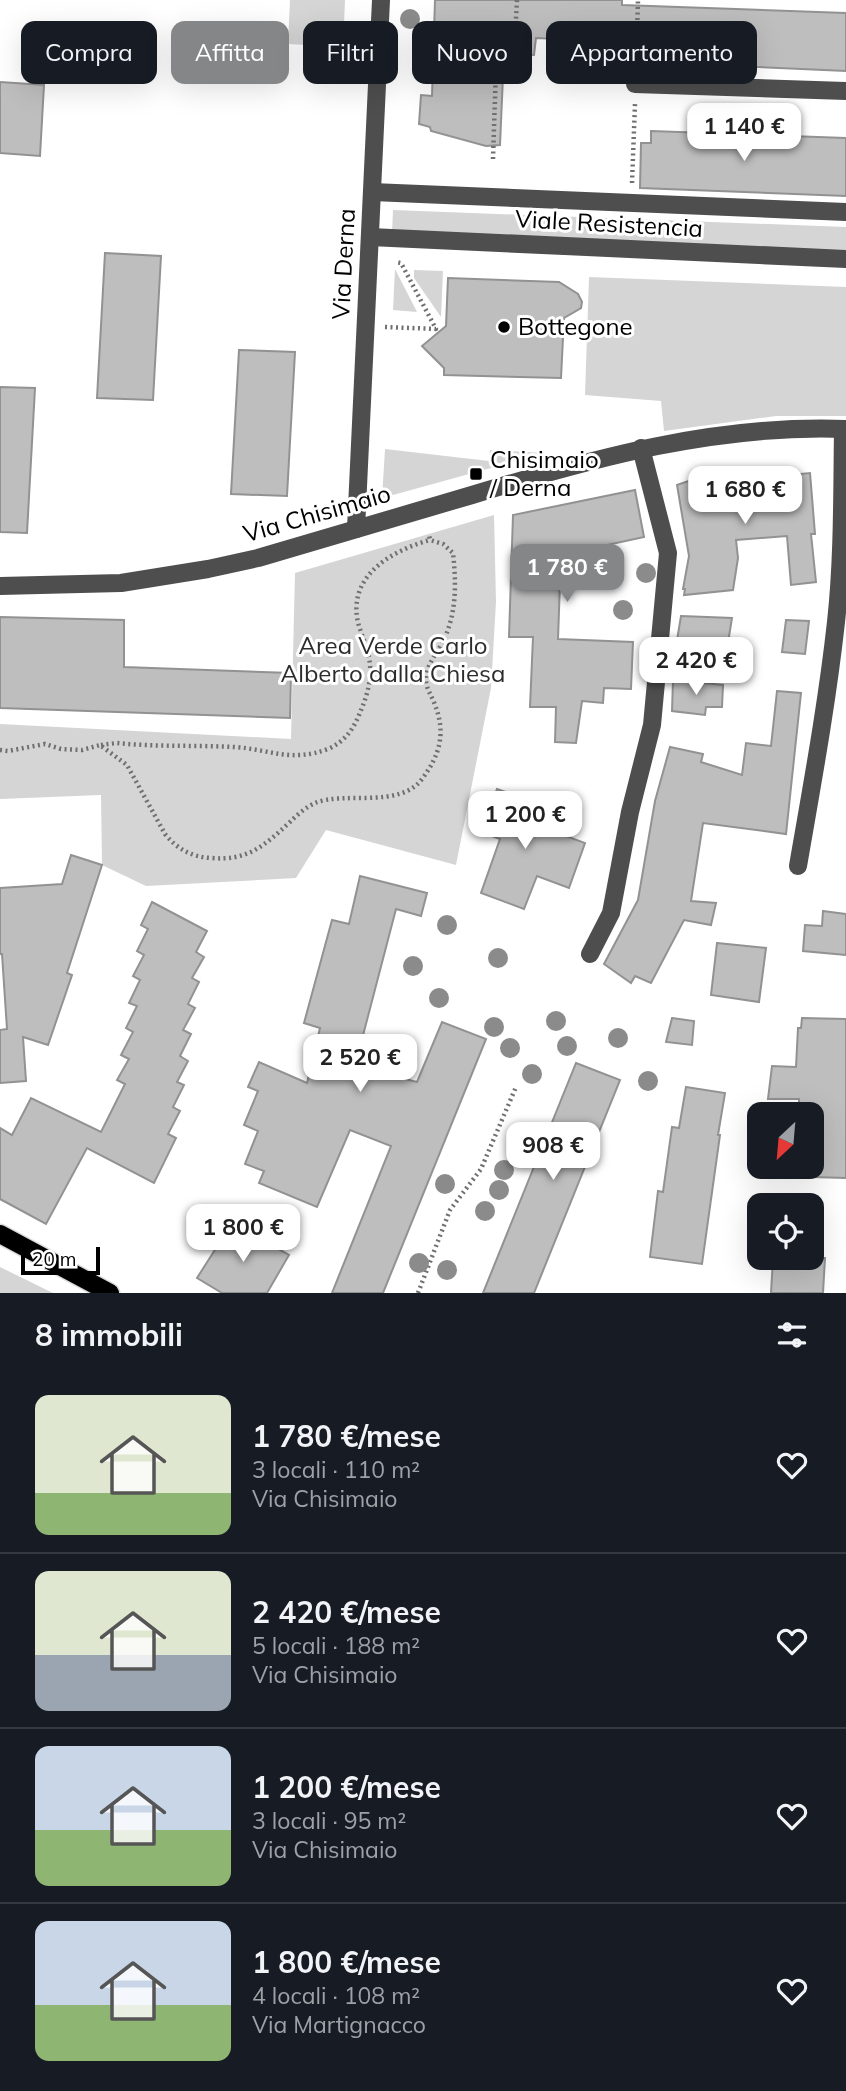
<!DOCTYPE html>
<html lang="it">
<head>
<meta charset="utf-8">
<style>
	:root { --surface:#171b24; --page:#242831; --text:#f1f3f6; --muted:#9ea1a6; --line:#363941; --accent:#858687 }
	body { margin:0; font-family:Mulish,sans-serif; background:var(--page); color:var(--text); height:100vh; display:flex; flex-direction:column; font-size:26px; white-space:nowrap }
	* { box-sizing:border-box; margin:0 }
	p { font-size:23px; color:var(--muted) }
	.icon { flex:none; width:38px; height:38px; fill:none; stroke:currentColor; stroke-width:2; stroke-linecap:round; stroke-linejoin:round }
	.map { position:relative; height:1293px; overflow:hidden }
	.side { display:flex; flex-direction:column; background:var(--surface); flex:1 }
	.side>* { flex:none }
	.top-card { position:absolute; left:21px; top:21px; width:805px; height:63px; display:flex; gap:14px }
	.needle { width:46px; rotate:206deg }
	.buttons { position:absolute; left:747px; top:1102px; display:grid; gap:14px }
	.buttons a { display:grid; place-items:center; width:77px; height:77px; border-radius:14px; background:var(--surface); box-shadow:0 7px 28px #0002; font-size:35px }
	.scale { position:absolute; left:21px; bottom:18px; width:79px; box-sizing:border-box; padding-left:7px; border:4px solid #000; border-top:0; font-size:19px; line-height:24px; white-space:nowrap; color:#000; -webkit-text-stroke:5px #fff; paint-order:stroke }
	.price { position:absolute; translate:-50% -60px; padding:0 16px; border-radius:14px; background:#fff; color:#222; font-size:23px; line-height:46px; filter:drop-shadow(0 2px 4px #0008) }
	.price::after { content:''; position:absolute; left:50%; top:42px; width:21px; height:16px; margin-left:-10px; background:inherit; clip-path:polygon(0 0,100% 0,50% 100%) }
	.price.selected { background:var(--accent); color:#fff }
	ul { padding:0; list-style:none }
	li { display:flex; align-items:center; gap:21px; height:175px; padding:0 35px }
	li+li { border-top:2px solid var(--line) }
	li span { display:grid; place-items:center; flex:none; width:196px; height:140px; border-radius:14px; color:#555 }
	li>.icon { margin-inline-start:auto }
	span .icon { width:84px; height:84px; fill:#fffc; stroke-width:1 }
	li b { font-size:30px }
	h2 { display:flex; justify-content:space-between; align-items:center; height:84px; padding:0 35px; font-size:30px }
	.tag { padding:0 24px; border-radius:14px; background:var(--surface); box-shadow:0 7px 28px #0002; font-size:24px; line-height:63px }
	.tag.selected { background:var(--accent); color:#fff }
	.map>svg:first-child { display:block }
</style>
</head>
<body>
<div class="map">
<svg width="846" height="1293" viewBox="0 0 846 1293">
	<rect width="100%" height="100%" fill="#fff"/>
	<!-- green -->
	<g fill="#d5d5d5">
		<path d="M290 0H345L343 47 288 44Z"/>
		<path d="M393 210 846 227V251L392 233Z"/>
		<path d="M395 269 417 312 393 310Z"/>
		<path d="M414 270 443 271 441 317 414 278Z"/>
		<path d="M589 277 846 287V416H776L664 431 661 401 585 395Z"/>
		<path d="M385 449 489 461 490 450 545 453 382 498Z"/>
		<path d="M494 515 496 602 491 688 456 865 326 830 296 878 146 886 102 865 101 795 0 799V724L291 739 295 573Z"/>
		<path d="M0 1267 53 1293H0Z"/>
	</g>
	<!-- building -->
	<g fill="#bebebe" stroke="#929292" stroke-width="2">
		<path d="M435 0H622V5L846 13V71L644 62 646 37 600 41 536 38 534 55 504 53 500 145 486 146 431 131 430 127 419 124 421 95 432 96Z"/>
		<path d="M0 82 44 85 40 156 0 153Z"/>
		<path d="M651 131 846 138V196L640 188 641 143H651Z"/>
		<path d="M105 253 161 256 153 400 97 398Z"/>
		<path d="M448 278 559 282 578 294 582 302 581 308 564 318 561 378 444 375V368L422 346 446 326Z"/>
		<path d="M239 350 295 352 287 496 231 494Z"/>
		<path d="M0 387 35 388 27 533 0 532Z"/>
		<path d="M810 473 815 534H811L816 582 791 585 787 536 736 540 738 558 733 590 684 595 685 589H683L689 556 677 485 709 474 710 483Z"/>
		<path d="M635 490 644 537 561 555 558 639 633 642 631 689 604 688 603 703 582 701 576 743 555 742 556 707H530L533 637H509L513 515Z"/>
		<path d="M681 616 732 618 727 649 676 646Z"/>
		<path d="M0 617 124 620V667L291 673 290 718 0 708Z"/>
		<path d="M786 620 809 621 805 654 782 652Z"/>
		<path d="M673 680 723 685 722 707H706L705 715 672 711Z"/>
		<path d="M777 691 801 693 786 834 703 823 691 901 716 903 711 925 684 920 651 983 635 976 631 983 604 964 638 900 655 801 670 747 703 754 701 762 742 775 746 743 771 746Z"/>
		<path d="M497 789 543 805 536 825 585 843 569 888 537 876 524 909 481 893 500 839 481 832Z"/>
		<path d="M71 855 102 865 67 973 72 975 48 1045 23 1037 26 1081 0 1083V1030L7 1029 2 954H0V888L62 884Z"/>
		<path d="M360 876 427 893 421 916 396 909 355 1066 417 1082 442 1022 486 1039 383 1293H332L391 1146 350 1130 317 1207 259 1183 264 1171 245 1164 258 1131 244 1125 258 1091 248 1087 259 1062 307 1083 320 1028 304 1023 332 920 349 924Z"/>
		<path d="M152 902 207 931 196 952 204 957 192 978 199 982 188 1004 195 1008 183 1030 191 1034 180 1056 188 1061 177 1082 184 1085 173 1107 180 1111 168 1134 176 1138 154 1183 87 1148 46 1224 0 1199V1128L12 1135 31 1098 101 1132 125 1084 117 1080 129 1059 121 1055 133 1032 126 1028 137 1006 129 1003 140 980 133 976 144 955 137 951 148 929 141 925Z"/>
		<path d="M823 911 846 914V955L803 951 805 925 822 926Z"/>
		<path d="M717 943 766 948 759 1002 711 995Z"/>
		<path d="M672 1018 694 1021 692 1045 666 1042Z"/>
		<path d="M802 1018 846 1019V1178L812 1177V1115H799V1099H768L772 1066 796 1067 798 1028H801Z"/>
		<path d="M576 1063 620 1080 534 1293H483Z"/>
		<path d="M686 1087 725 1093 718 1135H720L702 1264 650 1257 658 1191 663 1192 672 1127 679 1128Z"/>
		<path d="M232 1223 289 1255 267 1293H222L197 1278Z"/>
		<path d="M773 1258H825L823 1293H771Z"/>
	</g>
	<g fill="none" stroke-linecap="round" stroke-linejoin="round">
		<!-- major casing -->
		<g stroke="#dbdbdb" stroke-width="21">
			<path id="major" d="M0 1234 110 1293"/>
		</g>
		<!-- path -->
		<g stroke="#707070" stroke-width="4.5" stroke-dasharray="2 3.5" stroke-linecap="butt">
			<path d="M636 64 638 0"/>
			<path d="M493 159 497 36 515 37 517 0"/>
			<path d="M632 183 635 104"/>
			<path d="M385 327 436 329 401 263 396 262"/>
			<path d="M101 745 117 743C155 747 195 745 234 747 269 749 290 763 328 749 344 742 353 730 359 715 367 697 373 677 369 658 367 644 359 631 357 617 351 573 394 550 430 540"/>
			<path d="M0 750 8 751 45 744 61 749 82 750 100 745 127 765 165 834C177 849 192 857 211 858 248 861 264 846 290 822 297 815 306 807 315 803 343 791 400 809 422 779 440 755 446 733 435 705 432 696 426 689 426 680 426 663 439 652 445 637 457 610 456 581 453 553L443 544 430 540 429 535"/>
			<path d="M418 1293 450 1210 481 1169 516 1087"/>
		</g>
		<!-- minor -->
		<g stroke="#4e4e4e" stroke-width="18">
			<path d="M635 84 846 91"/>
			<path d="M372 192 846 212"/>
			<path d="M370 237 846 259"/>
			<path d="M356 529 381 0"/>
			<path d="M0 586 121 583 208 569 258 558C329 537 400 516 472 495 594 458 717 424 846 429"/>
			<path d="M798 866C812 785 827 704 836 622 843 558 842 493 843 429"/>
			<path d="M590 954 611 913 630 812 652 725 668 553 641 448"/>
		</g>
		<!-- major -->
		<use href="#major" stroke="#000" stroke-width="18"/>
	</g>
	<!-- trees -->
	<g fill="#8b8b8b">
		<circle cx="410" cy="19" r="10"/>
		<circle cx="646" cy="573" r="10"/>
		<circle cx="623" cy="610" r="10"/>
		<circle cx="447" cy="925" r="10"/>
		<circle cx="498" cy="958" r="10"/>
		<circle cx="413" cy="966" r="10"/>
		<circle cx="439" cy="998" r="10"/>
		<circle cx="556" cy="1021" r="10"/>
		<circle cx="494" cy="1027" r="10"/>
		<circle cx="618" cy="1038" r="10"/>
		<circle cx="567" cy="1046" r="10"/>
		<circle cx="510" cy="1048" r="10"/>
		<circle cx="532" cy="1074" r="10"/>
		<circle cx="648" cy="1081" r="10"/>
		<circle cx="519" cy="1151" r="10"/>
		<circle cx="504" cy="1170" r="10"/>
		<circle cx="445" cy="1184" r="10"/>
		<circle cx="499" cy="1190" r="10"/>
		<circle cx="485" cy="1211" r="10"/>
		<circle cx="419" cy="1263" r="10"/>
		<circle cx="447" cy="1270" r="10"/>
	</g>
	<!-- markers -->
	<g fill="#000" stroke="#fff" stroke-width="2.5">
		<circle cx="504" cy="327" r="7"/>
		<rect x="469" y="467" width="14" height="14" rx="3.5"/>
	</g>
	<g text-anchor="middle" stroke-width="6" stroke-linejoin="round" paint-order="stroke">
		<!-- street labels -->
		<g font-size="24" fill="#000" stroke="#fff">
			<text transform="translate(609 224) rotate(3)" y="8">Viale Resistencia</text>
			<text transform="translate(344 264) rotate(-87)" y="8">Via Derna</text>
			<text transform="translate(317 514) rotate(-16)" y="8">Via Chisimaio</text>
		</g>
		<!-- poi labels -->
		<g font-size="24" fill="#000" stroke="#fff" text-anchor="start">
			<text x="518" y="335">Bottegone</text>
			<text x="490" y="468">Chisimaio<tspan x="490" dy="28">/ Derna</tspan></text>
		</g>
		<!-- park labels -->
		<g font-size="24" fill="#2c2c2c" stroke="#fff">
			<text x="393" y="654">Area Verde Carlo<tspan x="393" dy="28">Alberto dalla Chiesa</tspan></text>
		</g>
	</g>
</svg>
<div class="buttons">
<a><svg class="needle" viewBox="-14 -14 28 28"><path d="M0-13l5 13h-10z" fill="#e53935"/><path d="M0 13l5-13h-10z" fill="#9ea1a6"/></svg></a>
<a><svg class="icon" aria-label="locate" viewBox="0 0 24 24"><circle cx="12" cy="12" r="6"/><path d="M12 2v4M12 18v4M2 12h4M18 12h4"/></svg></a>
</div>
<div class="scale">20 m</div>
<b class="price" style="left:744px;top:163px">1 140 €</b>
<b class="price" style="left:745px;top:526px">1 680 €</b>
<b class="price selected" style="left:567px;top:604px">1 780 €</b>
<b class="price" style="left:696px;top:697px">2 420 €</b>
<b class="price" style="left:525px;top:851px">1 200 €</b>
<b class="price" style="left:360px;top:1094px">2 520 €</b>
<b class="price" style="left:553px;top:1182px">908 €</b>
<b class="price" style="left:243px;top:1264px">1 800 €</b>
<div class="top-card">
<a class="tag">Compra</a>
<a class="tag selected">Affitta</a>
<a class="tag">Filtri</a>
<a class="tag">Nuovo</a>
<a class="tag">Appartamento</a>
</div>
</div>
<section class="side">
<h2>8 immobili<svg class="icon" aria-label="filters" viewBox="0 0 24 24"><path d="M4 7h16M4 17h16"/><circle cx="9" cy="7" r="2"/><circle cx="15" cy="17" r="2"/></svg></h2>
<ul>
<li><span style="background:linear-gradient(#dfe7d0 70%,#8fb573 0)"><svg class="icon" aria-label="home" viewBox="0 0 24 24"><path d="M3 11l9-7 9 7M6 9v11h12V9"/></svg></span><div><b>1 780 €/mese</b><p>3 locali · 110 m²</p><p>Via Chisimaio</p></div><svg class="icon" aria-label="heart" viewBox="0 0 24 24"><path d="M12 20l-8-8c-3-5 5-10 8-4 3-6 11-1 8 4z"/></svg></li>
<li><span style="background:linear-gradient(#dfe7d0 60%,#9aa5b1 0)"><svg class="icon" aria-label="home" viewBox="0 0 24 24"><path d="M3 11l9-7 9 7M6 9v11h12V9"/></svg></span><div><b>2 420 €/mese</b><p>5 locali · 188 m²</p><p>Via Chisimaio</p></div><svg class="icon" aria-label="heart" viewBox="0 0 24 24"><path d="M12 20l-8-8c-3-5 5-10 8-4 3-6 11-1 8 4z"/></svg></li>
<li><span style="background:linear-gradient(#c9d6e8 60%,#8fb573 0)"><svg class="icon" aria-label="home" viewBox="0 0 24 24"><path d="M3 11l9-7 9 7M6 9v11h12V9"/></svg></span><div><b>1 200 €/mese</b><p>3 locali · 95 m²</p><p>Via Chisimaio</p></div><svg class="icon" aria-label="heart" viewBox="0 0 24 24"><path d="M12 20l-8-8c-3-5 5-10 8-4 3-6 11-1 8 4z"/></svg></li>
<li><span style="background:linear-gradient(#c9d6e8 60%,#8fb573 0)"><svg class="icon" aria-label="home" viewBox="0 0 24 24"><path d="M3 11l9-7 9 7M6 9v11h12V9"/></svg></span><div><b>1 800 €/mese</b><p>4 locali · 108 m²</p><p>Via Martignacco</p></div><svg class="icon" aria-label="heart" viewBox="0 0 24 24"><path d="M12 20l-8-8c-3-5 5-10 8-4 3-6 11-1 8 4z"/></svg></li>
</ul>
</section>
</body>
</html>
